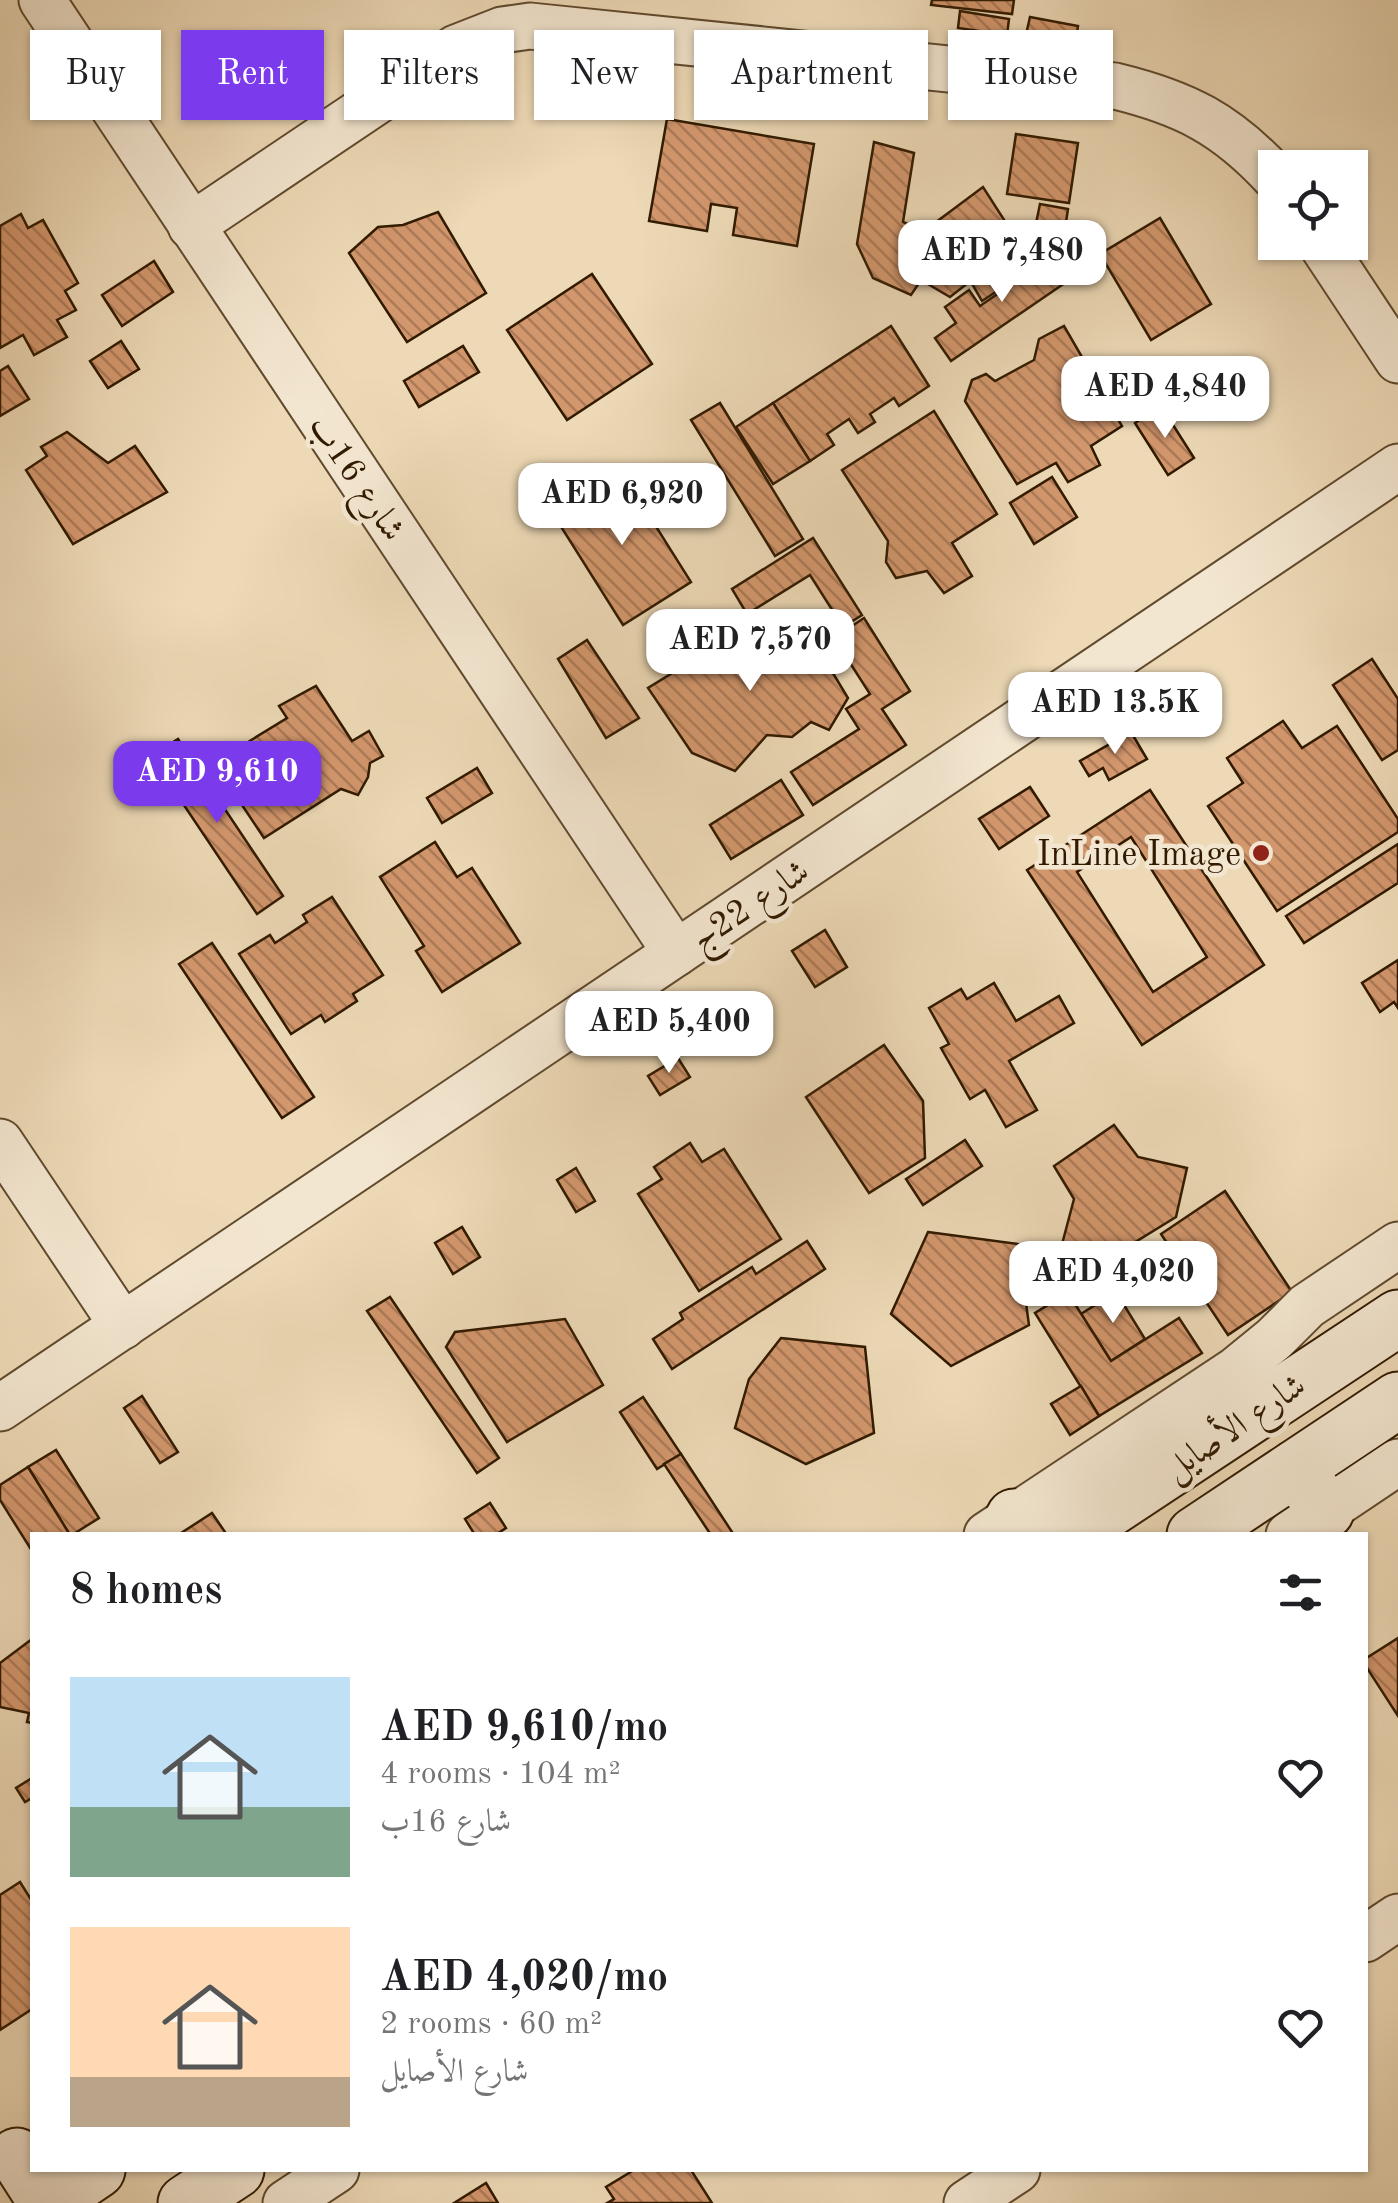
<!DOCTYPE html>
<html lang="en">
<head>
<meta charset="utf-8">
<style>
	:root { --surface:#fff; --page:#f6f6f6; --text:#202124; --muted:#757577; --accent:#7c3aed }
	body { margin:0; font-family:"Old Standard TT",Amiri,serif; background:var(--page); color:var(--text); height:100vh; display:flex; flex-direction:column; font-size:38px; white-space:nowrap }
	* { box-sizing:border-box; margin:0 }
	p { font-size:32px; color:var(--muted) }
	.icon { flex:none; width:55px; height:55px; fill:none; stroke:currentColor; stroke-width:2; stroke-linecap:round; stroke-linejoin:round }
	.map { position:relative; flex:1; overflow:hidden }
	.drawer { position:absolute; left:30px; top:1532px; width:1338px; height:640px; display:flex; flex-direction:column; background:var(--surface); border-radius:0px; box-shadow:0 2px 8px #0004 }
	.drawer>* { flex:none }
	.banner { position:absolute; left:30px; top:30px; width:1340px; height:90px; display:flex; gap:20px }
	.buttons { position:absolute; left:1258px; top:150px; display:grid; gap:20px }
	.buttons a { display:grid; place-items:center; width:110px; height:110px; border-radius:0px; background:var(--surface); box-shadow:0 2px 8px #0004; font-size:50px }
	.price { position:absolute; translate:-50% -85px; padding:0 22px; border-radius:20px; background:#fff; color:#222; font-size:32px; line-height:65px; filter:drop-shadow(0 2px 5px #0008) }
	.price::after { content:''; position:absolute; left:50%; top:60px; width:30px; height:22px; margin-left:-15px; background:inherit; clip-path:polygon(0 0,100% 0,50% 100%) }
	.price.selected { background:var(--accent); color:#fff }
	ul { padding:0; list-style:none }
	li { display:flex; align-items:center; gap:30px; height:250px; padding:0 40px }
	li span { display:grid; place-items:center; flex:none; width:280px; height:200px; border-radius:0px; color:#555 }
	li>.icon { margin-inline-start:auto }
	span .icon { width:120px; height:120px; fill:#fffc; stroke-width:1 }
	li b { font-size:42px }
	h2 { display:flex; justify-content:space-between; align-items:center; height:120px; padding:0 40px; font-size:42px }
	.chip { padding:0 35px; border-radius:0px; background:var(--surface); box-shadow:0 2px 8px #0004; font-size:35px; line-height:90px }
	.chip.selected { background:var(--accent); color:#fff }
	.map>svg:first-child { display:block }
</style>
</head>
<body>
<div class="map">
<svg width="1398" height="2203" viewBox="0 0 1398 2203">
	<defs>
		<pattern id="building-back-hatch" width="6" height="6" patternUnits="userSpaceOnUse" patternTransform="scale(2.5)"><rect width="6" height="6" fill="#d3976d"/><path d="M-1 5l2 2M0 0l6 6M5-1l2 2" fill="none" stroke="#ac7a57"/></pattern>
	</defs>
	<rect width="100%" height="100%" fill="#edd9b6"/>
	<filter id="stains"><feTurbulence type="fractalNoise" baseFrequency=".002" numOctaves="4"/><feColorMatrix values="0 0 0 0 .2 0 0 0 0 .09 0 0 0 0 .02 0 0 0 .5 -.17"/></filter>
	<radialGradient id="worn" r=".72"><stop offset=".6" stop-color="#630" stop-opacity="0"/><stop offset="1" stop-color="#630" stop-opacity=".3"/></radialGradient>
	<!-- building -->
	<g fill="url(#building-back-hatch)" stroke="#311a00" stroke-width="2.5" fill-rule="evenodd">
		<path d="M932 0H1014L1012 14 931 5Z"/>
		<path d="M960 11 1009 19 1007 35 958 28Z"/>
		<path d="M1030 17 1078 26 1075 47 1025 39Z"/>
		<path d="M667 119 814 144 797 246 733 235 737 208 711 204 707 231 649 221Z"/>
		<path d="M1016 134 1078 143 1069 203 1007 194Z"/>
		<path d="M874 142 914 153 903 222 924 231 983 187 1019 243 950 297 921 280 911 295 873 278 857 244Z"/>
		<path d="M1040 204 1068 209 1062 248 982 301 971 282 1033 238Z"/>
		<path d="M438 212 486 293 407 342 349 253 378 227 403 225Z"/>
		<path d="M21 214 28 228 43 220 78 283 65 291 76 310 57 320 67 337 34 355 23 335 0 348V226Z"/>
		<path d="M1160 218 1211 304 1151 340 1100 254Z"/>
		<path d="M1061 250 1078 274 951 361 935 338 956 323 945 307 969 290 980 306Z"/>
		<path d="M154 261 173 292 122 326 102 295Z"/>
		<path d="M592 274 652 364 567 420 507 330Z"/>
		<path d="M891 326 929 386 899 406 894 398 870 414 875 422 858 433 849 419 827 434 834 445 810 461 773 403Z"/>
		<path d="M1064 326 1122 426 1091 446 1100 465 1068 482 1056 463 1017 484 965 401 972 380 986 374 995 381 1034 360 1039 339Z"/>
		<path d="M121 341 139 369 108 388 90 361Z"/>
		<path d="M463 346 479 372 419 407 404 381Z"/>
		<path d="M8 366 29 399 0 416V371Z"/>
		<path d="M720 403 803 539 775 556 691 420Z"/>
		<path d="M773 403 810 461 773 484 736 427Z"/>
		<path d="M1161 406 1194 458 1168 475 1135 423Z"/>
		<path d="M934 411 997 514 952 543 972 576 944 593 927 571 896 578 886 562 888 541 842 470Z"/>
		<path d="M67 432 108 463 135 446 167 492 73 544 26 470 47 456 41 447Z"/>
		<path d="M621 471 691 582 623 625 553 514Z"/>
		<path d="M1052 477 1077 517 1034 544 1010 503Z"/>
		<path d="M813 538 862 615 843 627 810 575 747 614 732 589Z"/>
		<path d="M864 618 910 691 882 709 906 745 813 805 791 772 859 729 846 709 870 694 834 638Z"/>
		<path d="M801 620 848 698 829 730 811 722 792 737 767 735 735 771 692 753 648 688 749 626 759 646Z"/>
		<path d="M587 640 639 718 606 738 558 659Z"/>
		<path d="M1372 659 1398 699V750L1382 760 1333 685Z"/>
		<path d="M316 686 352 741 369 731 383 756 370 763 368 777 358 795 341 789 264 838 214 763 287 718 279 706Z"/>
		<path d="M1283 721 1302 748 1337 726 1398 819V832L1277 911 1208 806 1243 783 1227 758Z"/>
		<path d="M1131 732 1147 759 1109 780 1103 768 1089 776 1080 761Z"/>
		<path d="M178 739 283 896 257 914 151 756Z"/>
		<path d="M477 768 492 793 442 823 427 798Z"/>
		<path d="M781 780 803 815 731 859 710 825Z"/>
		<path d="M1030 787 1049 816 999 849 979 819Z"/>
		<path d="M1150 790 1264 965 1142 1045 1027 870ZM1131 837 1207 957 1153 992 1077 872Z"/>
		<path d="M435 842 457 877 472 868 520 943 442 992 416 951 424 946 380 877Z"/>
		<path d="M1398 844V883L1304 943 1286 916Z"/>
		<path d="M332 897 383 975 353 994 357 1001 325 1022 321 1015 291 1034 239 954 270 935 275 943 307 922 303 915Z"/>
		<path d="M825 930 847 967 815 987 792 951Z"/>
		<path d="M212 943 314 1097 282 1118 179 964Z"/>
		<path d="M1398 960V1008L1394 1002 1380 1012 1362 983Z"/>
		<path d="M994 983 1016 1021 1059 996 1074 1023 1009 1061 1037 1110 1006 1127 985 1090 970 1099 941 1048 949 1044 929 1008 961 989 967 999Z"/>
		<path d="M884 1045 923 1101 925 1158 869 1193 806 1097Z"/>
		<path d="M678 1058 690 1077 660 1095 648 1076Z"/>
		<path d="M1114 1125 1138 1157 1187 1168 1176 1217 1129 1246 1120 1263 1061 1248 1074 1199 1054 1166Z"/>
		<path d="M965 1140 982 1166 923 1205 906 1179Z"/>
		<path d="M690 1143 702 1162 724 1149 781 1239 699 1291 638 1194 662 1179 654 1167Z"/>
		<path d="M576 1168 595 1201 576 1212 557 1180Z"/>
		<path d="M1225 1191 1292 1292 1228 1335 1161 1234Z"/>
		<path d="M462 1227 480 1257 453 1274 435 1243Z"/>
		<path d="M928 1232 1018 1244 1029 1325 951 1366 891 1314Z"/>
		<path d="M807 1241 825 1269 672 1369 653 1339 683 1319 680 1313 752 1267 756 1274Z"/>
		<path d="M1116 1292 1145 1339 1111 1361 1081 1314Z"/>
		<path d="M1068 1293 1111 1361 1179 1318 1202 1353 1099 1416 1035 1313Z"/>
		<path d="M390 1297 499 1458 477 1473 367 1311Z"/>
		<path d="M565 1319 603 1385 507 1442 446 1347 455 1332Z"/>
		<path d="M781 1338 865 1347 874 1433 806 1464 735 1428 749 1379Z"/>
		<path d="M1081 1386 1099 1416 1070 1435 1051 1404Z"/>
		<path d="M142 1396 178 1452 160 1463 124 1408Z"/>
		<path d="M643 1397 681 1454 657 1469 620 1412Z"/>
		<path d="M56 1450 99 1518 72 1535H70L28 1467Z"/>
		<path d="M681 1454 734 1535H711L664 1464Z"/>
		<path d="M28 1467 70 1535H32V1551L0 1500V1485Z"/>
		<path d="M490 1503 506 1528 495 1535H475L465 1519Z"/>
		<path d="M212 1513 227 1535H178Z"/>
		<path d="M1398 1638V1716L1365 1665V1659Z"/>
		<path d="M32 1639V1723L27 1722 29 1713 0 1707V1663Z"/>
		<path d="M32 1778V1798L25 1802 16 1788Z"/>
		<path d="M20 1882 32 1901V2009L0 2030V1895Z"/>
		<path d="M634 2170H691L712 2203H607L614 2199 606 2187Z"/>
		<path d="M486 2183 498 2203H454Z"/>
	</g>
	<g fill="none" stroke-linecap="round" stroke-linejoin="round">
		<!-- street casing -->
		<g stroke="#604a2e" stroke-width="49">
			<g id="street">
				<path d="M42 0 676 953"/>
				<path d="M191 226 456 48 502 30 530 26 1115 86C1185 103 1226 124 1275 177"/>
				<path d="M1320 242 1398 360"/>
				<path d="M0 1142 123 1326"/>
				<path d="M0 1408 1398 467"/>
				<path d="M987 1535 1236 1370 1274 1339 1307 1306 1398 1245"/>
				<path d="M1289 1535 1398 1462"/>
				<path d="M1365 1939 1398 1917"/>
				<path d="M286 2203 336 2170"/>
				<path d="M967 2203 1017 2170"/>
			</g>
		</g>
		<!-- secondary casing -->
		<g stroke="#311a00" stroke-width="59">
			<g id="secondary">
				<path d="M1296 1468 1326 1511"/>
				<path d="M1014 1517 1026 1535"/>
				<path d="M1070 1535 1398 1318"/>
				<path d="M1195 1535 1398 1400"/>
				<path d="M17 2156 47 2203"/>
				<path d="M48 2203 97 2170"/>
				<path d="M186 2203 236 2170"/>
			</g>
		</g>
		<!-- street -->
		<use href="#street" stroke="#f3e6d0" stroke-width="45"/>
		<!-- secondary -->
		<use href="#secondary" stroke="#f3e6d0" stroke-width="55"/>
	</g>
	<!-- markers -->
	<circle fill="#8f2418" stroke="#f3e6d0" stroke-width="4" cx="1261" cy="853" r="10"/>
	<g text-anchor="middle" stroke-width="9" stroke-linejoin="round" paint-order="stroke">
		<!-- street labels -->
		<g font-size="35" fill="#311a00" stroke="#f3e6d0">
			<text transform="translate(358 477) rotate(56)" y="12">شارع 16ب</text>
			<text transform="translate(749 904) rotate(-34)" y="12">شارع 22ج</text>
			<text transform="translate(1234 1426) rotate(-34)" y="12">شارع الأصايل</text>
		</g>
		<!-- poi labels -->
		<g font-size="35" fill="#311a00" stroke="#f3e6d0" text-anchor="end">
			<text x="1241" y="865">InLine Image</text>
		</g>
	</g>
	<rect width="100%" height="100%" filter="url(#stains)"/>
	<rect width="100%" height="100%" fill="url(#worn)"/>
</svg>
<div class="buttons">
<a><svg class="icon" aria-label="locate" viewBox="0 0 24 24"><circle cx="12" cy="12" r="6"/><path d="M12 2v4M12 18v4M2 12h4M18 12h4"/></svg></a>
</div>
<b class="price" style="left:1002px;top:305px">AED 7,480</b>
<b class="price" style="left:1165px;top:441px">AED 4,840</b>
<b class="price" style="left:622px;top:548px">AED 6,920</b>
<b class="price" style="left:750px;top:694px">AED 7,570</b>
<b class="price" style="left:1115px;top:757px">AED 13.5K</b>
<b class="price selected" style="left:217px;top:826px">AED 9,610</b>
<b class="price" style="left:669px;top:1076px">AED 5,400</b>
<b class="price" style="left:1113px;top:1326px">AED 4,020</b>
<div class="banner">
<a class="chip">Buy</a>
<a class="chip selected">Rent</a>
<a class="chip">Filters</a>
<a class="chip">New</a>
<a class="chip">Apartment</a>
<a class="chip">House</a>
</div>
<section class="drawer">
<h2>8 homes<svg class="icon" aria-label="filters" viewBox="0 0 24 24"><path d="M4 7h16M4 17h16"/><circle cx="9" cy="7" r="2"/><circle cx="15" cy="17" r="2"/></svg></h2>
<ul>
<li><span style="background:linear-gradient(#bfe0f5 65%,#7fa58c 0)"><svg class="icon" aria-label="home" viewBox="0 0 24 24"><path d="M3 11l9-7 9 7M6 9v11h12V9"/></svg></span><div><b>AED 9,610/mo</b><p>4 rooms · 104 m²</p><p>شارع 16ب</p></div><svg class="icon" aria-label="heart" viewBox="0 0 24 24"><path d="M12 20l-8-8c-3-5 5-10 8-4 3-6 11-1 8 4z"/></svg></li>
<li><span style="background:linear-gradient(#ffd9b3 75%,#b9a48a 0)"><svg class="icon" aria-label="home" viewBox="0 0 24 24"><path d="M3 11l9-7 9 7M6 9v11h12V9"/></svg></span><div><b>AED 4,020/mo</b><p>2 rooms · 60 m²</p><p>شارع الأصايل</p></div><svg class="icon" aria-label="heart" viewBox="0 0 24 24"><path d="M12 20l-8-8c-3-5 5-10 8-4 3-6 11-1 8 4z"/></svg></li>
</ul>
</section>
</div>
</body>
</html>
